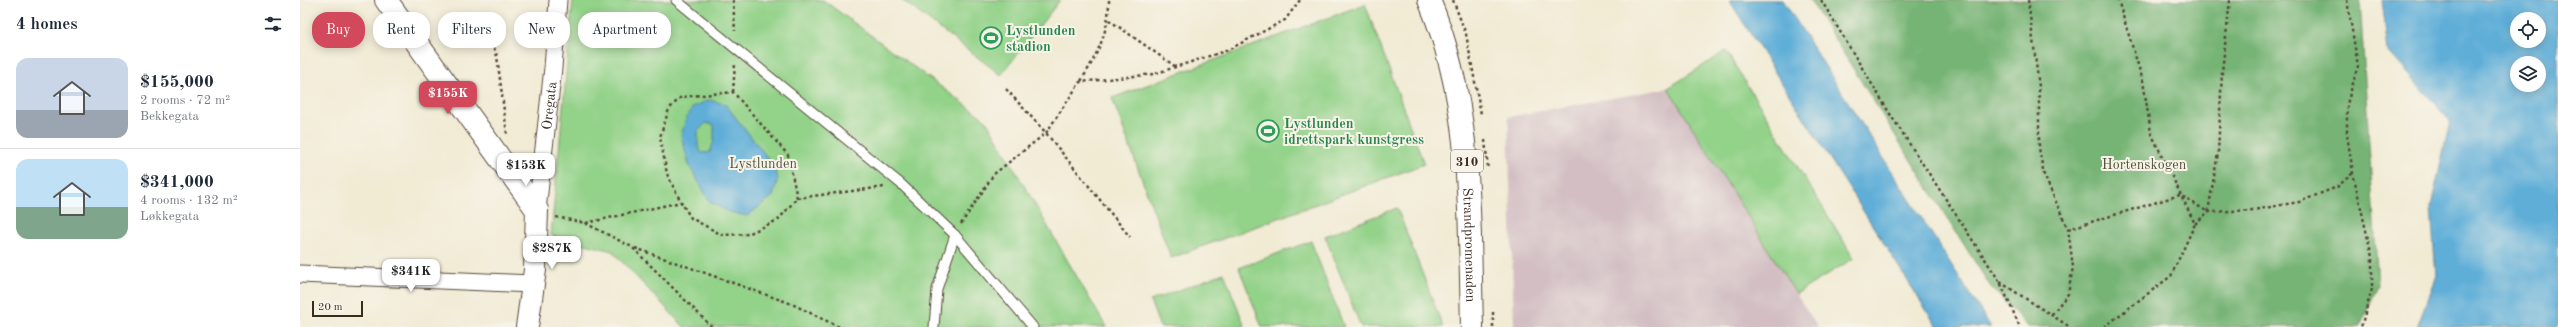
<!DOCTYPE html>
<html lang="en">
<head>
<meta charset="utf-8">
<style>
	:root { --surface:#fff; --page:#f2f2f3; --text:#1f2937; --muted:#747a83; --line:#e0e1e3; --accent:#d1495b }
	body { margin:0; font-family:"Old Standard TT",serif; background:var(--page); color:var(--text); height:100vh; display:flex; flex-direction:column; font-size:15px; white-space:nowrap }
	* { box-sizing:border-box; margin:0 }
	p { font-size:13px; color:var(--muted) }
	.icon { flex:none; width:22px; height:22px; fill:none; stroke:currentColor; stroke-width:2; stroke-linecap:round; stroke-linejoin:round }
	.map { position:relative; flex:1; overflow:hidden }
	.side { display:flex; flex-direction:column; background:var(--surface); width:300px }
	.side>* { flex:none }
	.banner { position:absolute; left:12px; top:12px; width:380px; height:36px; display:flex; gap:8px }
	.tools { position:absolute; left:2210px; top:12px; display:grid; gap:8px }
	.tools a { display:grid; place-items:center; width:36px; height:36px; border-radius:50%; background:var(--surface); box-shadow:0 2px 10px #0003; font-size:20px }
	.scale { position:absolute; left:12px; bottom:10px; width:51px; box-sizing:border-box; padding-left:4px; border:2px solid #3b2a1e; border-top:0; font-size:11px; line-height:14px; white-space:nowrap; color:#3b2a1e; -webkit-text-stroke:3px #f7f3e8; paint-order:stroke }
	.price { position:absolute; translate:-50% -34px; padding:0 9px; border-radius:8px; background:#fff; color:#222; font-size:13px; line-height:26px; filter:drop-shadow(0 1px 2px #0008) }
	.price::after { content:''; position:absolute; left:50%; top:24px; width:12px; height:9px; margin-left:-6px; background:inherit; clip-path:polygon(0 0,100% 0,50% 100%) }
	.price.active { background:var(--accent); color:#fff }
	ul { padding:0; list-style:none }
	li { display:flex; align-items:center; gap:12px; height:100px; padding:0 16px }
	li+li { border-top:1px solid var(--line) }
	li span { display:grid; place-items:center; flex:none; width:112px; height:80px; border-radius:12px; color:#555 }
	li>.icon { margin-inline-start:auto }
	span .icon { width:48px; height:48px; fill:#fffc; stroke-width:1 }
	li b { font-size:17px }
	h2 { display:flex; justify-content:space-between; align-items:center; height:48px; padding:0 16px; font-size:17px }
	.tag { padding:0 14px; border-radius:16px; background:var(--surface); box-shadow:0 2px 10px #0003; font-size:14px; line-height:36px }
	.tag.active { background:var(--accent); color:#fff }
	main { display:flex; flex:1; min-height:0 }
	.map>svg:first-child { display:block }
</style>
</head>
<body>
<main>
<section class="side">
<h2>4 homes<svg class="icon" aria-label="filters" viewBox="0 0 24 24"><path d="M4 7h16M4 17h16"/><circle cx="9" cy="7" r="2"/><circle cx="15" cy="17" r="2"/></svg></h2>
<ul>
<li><span style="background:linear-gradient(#c9d6e8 65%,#9aa5b1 0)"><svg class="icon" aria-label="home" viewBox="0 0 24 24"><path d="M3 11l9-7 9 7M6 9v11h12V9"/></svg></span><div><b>$155,000</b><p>2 rooms · 72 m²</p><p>Bekkegata</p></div></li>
<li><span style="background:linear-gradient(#bfe0f5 60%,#7fa58c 0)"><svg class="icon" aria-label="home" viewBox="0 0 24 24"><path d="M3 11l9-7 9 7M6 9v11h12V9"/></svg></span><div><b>$341,000</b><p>4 rooms · 132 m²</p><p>Løkkegata</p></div></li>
</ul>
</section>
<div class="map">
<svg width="2258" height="327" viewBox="0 0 2258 327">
	<rect width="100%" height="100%" fill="#f7f3e8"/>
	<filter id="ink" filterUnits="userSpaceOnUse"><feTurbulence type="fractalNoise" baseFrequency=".025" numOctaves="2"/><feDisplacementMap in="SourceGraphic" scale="8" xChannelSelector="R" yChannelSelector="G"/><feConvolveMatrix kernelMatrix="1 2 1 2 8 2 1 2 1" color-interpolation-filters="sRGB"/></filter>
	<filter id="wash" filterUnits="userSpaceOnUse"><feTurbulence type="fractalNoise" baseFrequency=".012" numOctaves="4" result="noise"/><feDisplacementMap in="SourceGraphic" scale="16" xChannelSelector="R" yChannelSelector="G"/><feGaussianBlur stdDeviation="0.9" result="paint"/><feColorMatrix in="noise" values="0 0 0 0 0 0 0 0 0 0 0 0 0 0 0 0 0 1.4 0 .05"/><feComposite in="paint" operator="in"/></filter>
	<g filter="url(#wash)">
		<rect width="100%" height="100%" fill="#f1ebd4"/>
		<!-- industrial -->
		<path fill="#d2bec3" d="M1368 88 1496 294 1518 327H1214L1208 117Z"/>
		<!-- green -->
		<g fill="#93d289" stroke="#677e54">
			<path d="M273 0H523L686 120 806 327H384L312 251 251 235Z"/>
			<path d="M602 0H760L701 75Z"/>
			<path d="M1065 4 1124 164 871 258 812 98Z"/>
			<path d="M1426 51 1554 258 1496 294 1368 88Z"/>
			<path d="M1097 208 1143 327H1061L1025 236Z"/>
			<path d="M1011 241 1044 327H962L939 268Z"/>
			<path d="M924 273 945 327H860L850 301Z"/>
		</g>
		<!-- forest -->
		<path fill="#76b475" stroke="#586f4a" d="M1510 0H2060L2078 285 2060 327H1728L1690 286Z"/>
		<!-- water -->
		<g fill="#5eaed8" stroke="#4c6c7b" fill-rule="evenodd">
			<path d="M1429 0H1483L1691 327H1637Z"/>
			<path d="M2082 0H2258V327H2117L2136 278 2131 207 2150 121 2088 51ZM2217 19H2239V41H2217ZM2217 63H2239V85H2217Z"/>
			<path d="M409 100 425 104 470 161 478 178 473 196 447 216 429 212 410 202 389 165 381 135 386 119 393 107ZM406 123 414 125V141L410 152 402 153 398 147V131Z"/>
		</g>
	</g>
	<g filter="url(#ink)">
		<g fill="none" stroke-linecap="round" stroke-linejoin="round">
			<!-- lane casing -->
			<g stroke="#564739" stroke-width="11">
				<g id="lane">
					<path d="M376 0 601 184 655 235 733 327"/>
					<path d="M634 327 637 289 655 235"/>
				</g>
			</g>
			<!-- street casing -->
			<g stroke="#564739" stroke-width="19">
				<g id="street">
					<path id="s1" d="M237 210 253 68 258 0"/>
					<path d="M0 274 233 284"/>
				</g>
			</g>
			<!-- secondary casing -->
			<g stroke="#564739" stroke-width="24">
				<path id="secondary" d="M86 0 237 210 235 270 227 327"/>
			</g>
			<!-- primary casing -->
			<g stroke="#564739" stroke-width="24">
				<g id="primary">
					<path id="s2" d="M1129 0C1173 104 1169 216 1172 327"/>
				</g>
			</g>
			<!-- path -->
			<g stroke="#564739" stroke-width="2.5" stroke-dasharray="3 3" stroke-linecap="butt">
				<path d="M433 0 435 31"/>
				<path d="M1153 0 1166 34 1181 114"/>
				<path d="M1521 0 1590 114 1700 282 1720 327"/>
				<path d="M1728 0 1739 87V148L1744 175 1768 229 1773 267 1768 294 1751 315"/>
				<path d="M2047 0 2058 66 2047 104V135L2053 173 2072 257V289L2061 327"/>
				<path d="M809 20 876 67"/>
				<path d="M192 42 197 56 207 134"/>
				<path d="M781 81C797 55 809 32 809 0"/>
				<path d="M706 89 746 133 830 237"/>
				<path d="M433 92 435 64"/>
				<path d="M1185 140 1188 169"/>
				<path d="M497 198 488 155 433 92 381 97 369 109 360 137 367 174 381 202 391 218 422 235 448 234 478 220 497 198 584 187"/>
				<path d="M256 217 285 223 332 247 412 327"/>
				<path d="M286 223 381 202"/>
				<path d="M661 224 694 174 746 133 780 82 854 74 928 50 985 20 1000 0"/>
				<path d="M1895 224 1908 212 1918 153 1922 72 1930 0"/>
				<path d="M1768 229 1880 195 1908 212 1953 210 1999 202 2037 187 2053 173"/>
				<path d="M335 248 492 304 539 327"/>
				<path d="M1700 282 1770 327"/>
				<path d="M1193 312V327"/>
				<path d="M1804 327 1871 276 1895 224 1851 133 1843 81 1818 0"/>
			</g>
			<!-- lane -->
			<use href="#lane" stroke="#fff" stroke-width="9"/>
			<!-- street -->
			<use href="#street" stroke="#fff" stroke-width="17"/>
			<!-- secondary -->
			<use href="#secondary" stroke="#fff" stroke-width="22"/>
			<!-- primary -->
			<use href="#primary" stroke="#fff" stroke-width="22"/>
		</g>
	</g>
	<!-- icons -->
	<defs>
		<g id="stadium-ring" transform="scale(1.15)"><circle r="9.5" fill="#f7f3e8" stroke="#2e9e5b" stroke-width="1.5"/><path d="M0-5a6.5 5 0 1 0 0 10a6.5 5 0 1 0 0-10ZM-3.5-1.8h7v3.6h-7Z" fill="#2e9e5b"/></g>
	</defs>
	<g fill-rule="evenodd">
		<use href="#stadium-ring" x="691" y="38"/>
		<use href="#stadium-ring" x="968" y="131"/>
	</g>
	<g text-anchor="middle" stroke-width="4" stroke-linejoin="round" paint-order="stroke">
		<!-- shield labels -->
		<rect fill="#f7f3e8" stroke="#73665b" stroke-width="1" x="1151" y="150" width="32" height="22" rx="3"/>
		<g font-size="13" font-weight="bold" fill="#3b2a1e">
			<text x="1167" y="166">310</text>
		</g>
		<!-- leisure labels -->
		<g font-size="14" font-weight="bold" fill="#27864d" stroke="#f7f3e8" text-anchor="start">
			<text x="706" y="35">Lystlunden<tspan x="706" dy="16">stadion</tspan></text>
			<text x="984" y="128">Lystlunden<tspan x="984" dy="16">idrettspark kunstgress</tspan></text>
		</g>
		<!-- street labels -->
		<g font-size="14" fill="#3b2a1e" stroke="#f7f3e8">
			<text dy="5" stroke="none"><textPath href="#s1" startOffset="105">Oregata</textPath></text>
			<text dy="5" stroke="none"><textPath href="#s2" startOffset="250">Strandpromenaden</textPath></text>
		</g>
		<!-- park labels -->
		<g font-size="14" fill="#515439" stroke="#f7f3e8">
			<text x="463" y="168">Lystlunden</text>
			<text x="1844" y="169">Hortenskogen</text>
		</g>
	</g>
</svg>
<div class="tools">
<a><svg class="icon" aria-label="locate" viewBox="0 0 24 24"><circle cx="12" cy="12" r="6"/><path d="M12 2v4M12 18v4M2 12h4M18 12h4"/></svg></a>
<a><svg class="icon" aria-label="layers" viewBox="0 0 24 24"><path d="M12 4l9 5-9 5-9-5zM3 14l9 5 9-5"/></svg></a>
</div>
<div class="scale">20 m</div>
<b class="price active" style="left:148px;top:115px">$155K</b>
<b class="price" style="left:226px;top:187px">$153K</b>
<b class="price" style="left:252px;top:270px">$287K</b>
<b class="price" style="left:111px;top:293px">$341K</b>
<div class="banner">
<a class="tag active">Buy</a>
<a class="tag">Rent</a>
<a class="tag">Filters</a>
<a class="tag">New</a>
<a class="tag">Apartment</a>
</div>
</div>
</main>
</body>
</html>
